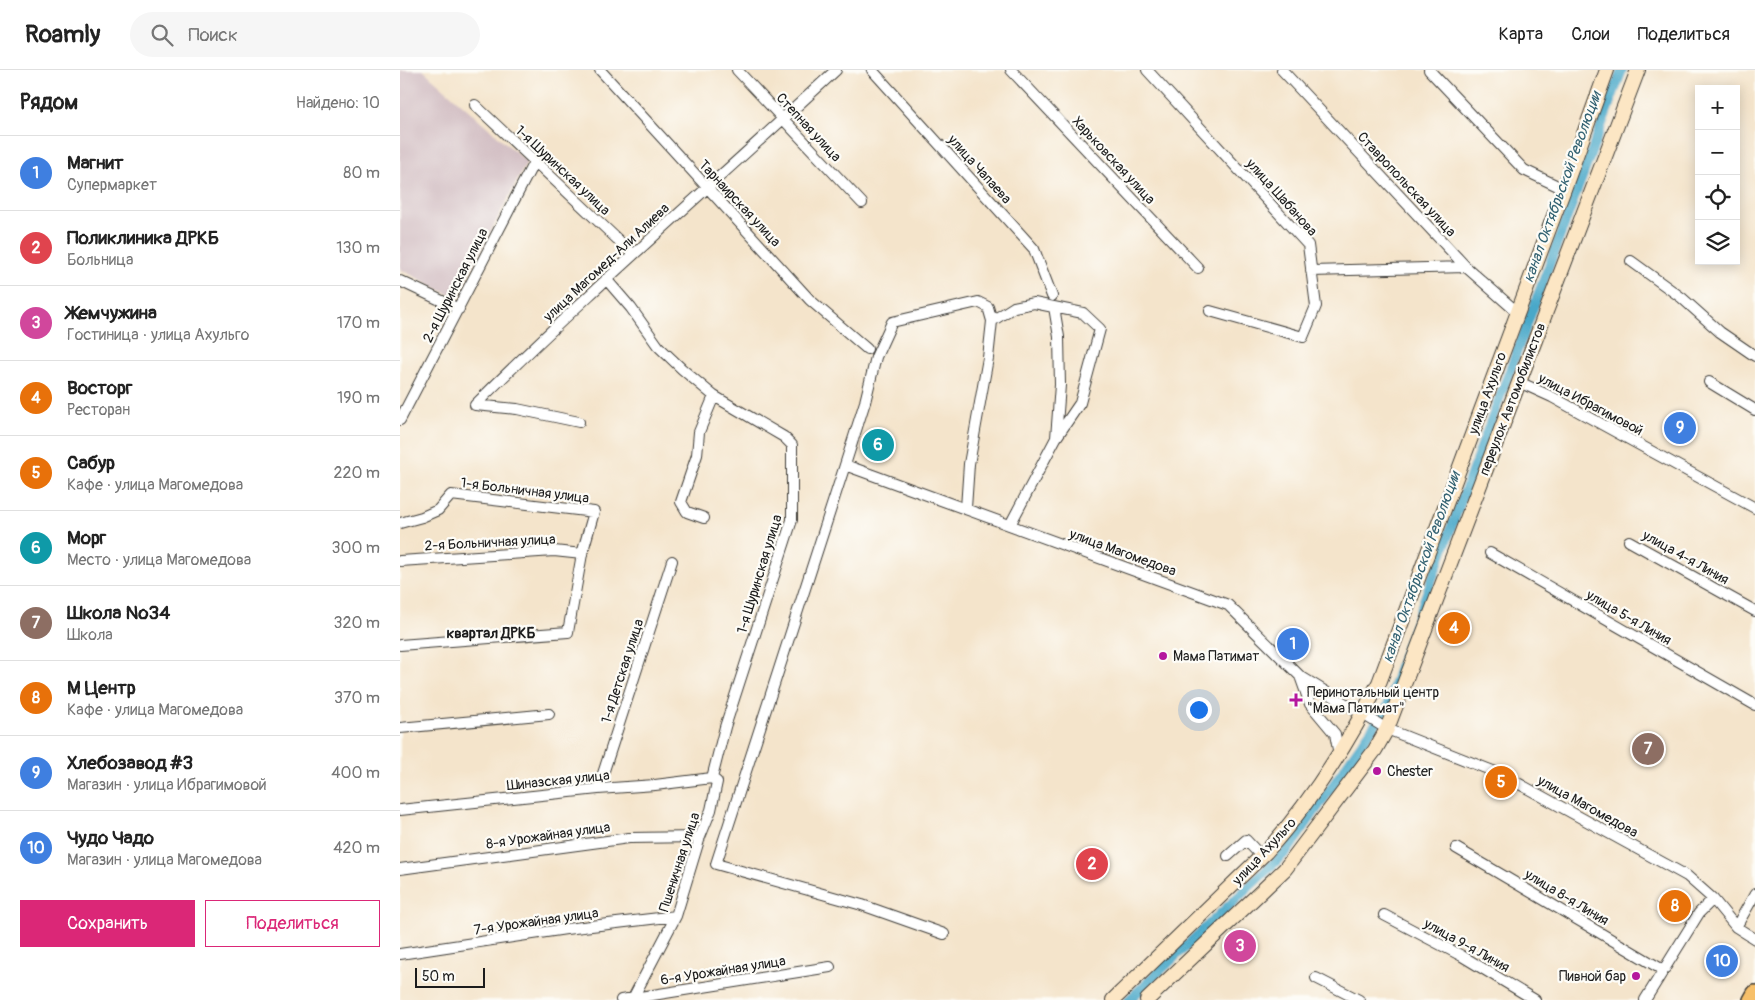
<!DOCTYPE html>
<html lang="ru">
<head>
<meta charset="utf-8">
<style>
  :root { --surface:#fff; --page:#f6f6f6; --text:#222; --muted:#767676; --line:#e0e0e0; --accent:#db2777 }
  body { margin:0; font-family:Pangolin,sans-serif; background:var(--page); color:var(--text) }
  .controls { position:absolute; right:15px; top:15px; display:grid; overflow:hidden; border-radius:0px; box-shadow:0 2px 12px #0003 }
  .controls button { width:45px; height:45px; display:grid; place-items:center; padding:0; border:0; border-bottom:1px solid var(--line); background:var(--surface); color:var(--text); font:25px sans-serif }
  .scale { position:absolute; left:15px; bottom:12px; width:70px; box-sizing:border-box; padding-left:5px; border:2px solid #1c1c1c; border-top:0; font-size:14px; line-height:18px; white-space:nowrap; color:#1c1c1c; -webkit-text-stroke:4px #fdfcf7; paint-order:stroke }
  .you { position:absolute; left:798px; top:639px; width:18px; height:18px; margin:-12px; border:4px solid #fff; border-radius:50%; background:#1a73e8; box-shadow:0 0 0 8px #1a73e833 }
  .badge { display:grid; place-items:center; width:32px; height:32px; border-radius:50%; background:var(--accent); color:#fff; font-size:16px; font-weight:700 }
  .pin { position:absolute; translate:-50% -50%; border:2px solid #fff; box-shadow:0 1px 5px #0006 }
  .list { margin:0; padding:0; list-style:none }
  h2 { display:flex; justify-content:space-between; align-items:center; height:65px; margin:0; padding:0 20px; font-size:21px }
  h2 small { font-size:16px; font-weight:400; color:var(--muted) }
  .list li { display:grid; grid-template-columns:32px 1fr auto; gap:15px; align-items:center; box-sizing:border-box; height:75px; padding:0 20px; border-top:1px solid var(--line) }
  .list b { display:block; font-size:19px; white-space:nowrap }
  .list p { margin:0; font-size:16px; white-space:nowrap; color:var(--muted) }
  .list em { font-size:16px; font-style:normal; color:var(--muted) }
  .actions { display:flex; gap:10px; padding:15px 20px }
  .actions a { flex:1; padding:11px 0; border:1px solid var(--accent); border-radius:0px; text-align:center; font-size:18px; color:var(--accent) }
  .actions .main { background:var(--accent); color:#fff }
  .icon { flex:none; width:28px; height:28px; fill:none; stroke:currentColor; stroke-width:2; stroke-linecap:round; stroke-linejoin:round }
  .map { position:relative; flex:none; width:1355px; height:930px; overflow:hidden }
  header { display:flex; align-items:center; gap:30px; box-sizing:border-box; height:70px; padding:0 25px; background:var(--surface); border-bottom:1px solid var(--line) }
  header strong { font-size:24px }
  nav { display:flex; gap:28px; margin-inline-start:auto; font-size:18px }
  .search { width:350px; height:45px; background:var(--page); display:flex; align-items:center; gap:12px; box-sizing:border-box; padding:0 18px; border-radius:28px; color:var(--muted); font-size:19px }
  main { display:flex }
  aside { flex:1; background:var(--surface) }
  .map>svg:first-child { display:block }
  .industrial { fill:#d2bec3 }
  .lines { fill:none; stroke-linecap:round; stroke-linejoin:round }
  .canal { stroke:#4aa8c9; stroke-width:10 }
  .street-casing { stroke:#3c3a36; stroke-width:12 }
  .secondary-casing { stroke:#3c3a36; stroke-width:16 }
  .primary-casing { stroke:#3c3a36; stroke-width:18 }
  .street { stroke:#fff; stroke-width:10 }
  .secondary { stroke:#fce6c4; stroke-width:14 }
  .primary { stroke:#f7c06b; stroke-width:15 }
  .poi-dot { fill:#b5179e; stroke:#fdfcf7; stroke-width:2 }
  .labels { text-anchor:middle; stroke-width:4.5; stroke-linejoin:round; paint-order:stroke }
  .street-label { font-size:14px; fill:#1c1c1c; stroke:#fdfcf7 }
  .poi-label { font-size:14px; fill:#1c1c1c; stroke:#fdfcf7; text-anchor:start }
  .water-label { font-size:15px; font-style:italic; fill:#336272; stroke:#fdfcf7 }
  .neighbourhood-label { font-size:15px; font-weight:bold; fill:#1c1c1c; stroke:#fdfcf7 }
</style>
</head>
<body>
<header>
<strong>Roamly</strong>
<div class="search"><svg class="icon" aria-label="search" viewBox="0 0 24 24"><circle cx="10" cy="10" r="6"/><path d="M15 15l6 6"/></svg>Поиск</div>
<nav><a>Карта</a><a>Слои</a><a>Поделиться</a></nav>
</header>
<main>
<aside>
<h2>Рядом<small>Найдено: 10</small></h2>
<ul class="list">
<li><span class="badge" style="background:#3f7fe0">1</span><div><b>Магнит</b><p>Супермаркет</p></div><em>80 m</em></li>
<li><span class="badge" style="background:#e0444e">2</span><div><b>Поликлиника ДРКБ</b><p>Больница</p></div><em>130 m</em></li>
<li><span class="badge" style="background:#d1479c">3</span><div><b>Жемчужина</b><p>Гостиница · улица Ахульго</p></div><em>170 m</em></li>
<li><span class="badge" style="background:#e8710a">4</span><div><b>Восторг</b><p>Ресторан</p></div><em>190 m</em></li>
<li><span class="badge" style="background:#e8710a">5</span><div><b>Сабур</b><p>Кафе · улица Магомедова</p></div><em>220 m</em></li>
<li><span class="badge" style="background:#0f9aa8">6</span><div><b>Морг</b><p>Место · улица Магомедова</p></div><em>300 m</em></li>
<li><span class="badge" style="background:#8d6e63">7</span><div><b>Школа №34</b><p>Школа</p></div><em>320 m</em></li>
<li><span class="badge" style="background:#e8710a">8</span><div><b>М Центр</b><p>Кафе · улица Магомедова</p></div><em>370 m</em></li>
<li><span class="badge" style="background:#3f7fe0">9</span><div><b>Хлебозавод #3</b><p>Магазин · улица Ибрагимовой</p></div><em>400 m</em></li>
<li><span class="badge" style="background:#3f7fe0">10</span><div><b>Чудо Чадо</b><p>Магазин · улица Магомедова</p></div><em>420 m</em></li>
</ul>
<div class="actions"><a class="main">Сохранить</a><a>Поделиться</a></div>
</aside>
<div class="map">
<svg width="1355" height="930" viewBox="0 0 1355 930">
  <rect width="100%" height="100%" fill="#fdfcf7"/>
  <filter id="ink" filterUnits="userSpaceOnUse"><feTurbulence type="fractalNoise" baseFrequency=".02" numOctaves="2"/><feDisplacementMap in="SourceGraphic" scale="10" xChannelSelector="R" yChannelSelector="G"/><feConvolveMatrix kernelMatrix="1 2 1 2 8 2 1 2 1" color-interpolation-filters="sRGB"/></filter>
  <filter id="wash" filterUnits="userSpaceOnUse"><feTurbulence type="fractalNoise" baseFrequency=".0096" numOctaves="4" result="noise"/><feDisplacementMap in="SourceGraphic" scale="20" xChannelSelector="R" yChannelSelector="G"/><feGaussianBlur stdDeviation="1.12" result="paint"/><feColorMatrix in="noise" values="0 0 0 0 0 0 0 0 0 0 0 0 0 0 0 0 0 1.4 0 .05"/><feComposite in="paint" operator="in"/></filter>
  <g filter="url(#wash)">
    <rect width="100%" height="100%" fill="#f4e4cb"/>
    <path class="industrial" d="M0 0H23L127 92 56 228 0 199Z"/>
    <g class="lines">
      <path class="canal" d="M729 930 888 780 988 636 1004 584 1222 0"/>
    </g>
  </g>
  <g filter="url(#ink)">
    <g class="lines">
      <g class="street-casing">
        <path id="street" d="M200 0 410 230 467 279
          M337 0 462 133
          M472 0 634 179 652 226
          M611 0 798 198
          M747 0 908 175 916 236 903 267 810 241
          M882 0 1066 197 1117 242
          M1029 0 1124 100 1164 119
          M75 35 233 184
          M1231 191 1282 228 1320 262 1355 286
          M911 201 1066 197
          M206 209 231 238 258 276 282 299 314 326 384 367 392 375V450L325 657 312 708
          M0 211 59 239
          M1119 312 1152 327 1355 438
          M1309 312 1355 340
          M0 350 134 92
          M179 352 117 339 75 335C191 219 316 112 436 0
          M445 395 828 535 900 606 987 659 1103 705 1287 806 1313 829 1336 857 1355 869
          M566 438 569 394 588 288 592 251
          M304 448 287 442 281 432 297 385 299 362 314 326
          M0 453 22 447 38 440 51 425 194 442 182 484 168 562 0 575
          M610 455 656 368 660 315 659 267 654 237
          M1229 471 1355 541
          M1090 483 1355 635
          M0 491 154 481 182 484
          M900 606 910 634 935 664 939 685
          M0 658 149 644
          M198 719 272 491
          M0 740 198 719 255 715 312 708 317 712 311 740 300 767 276 846 232 930
          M1056 778 1263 900
          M828 786 846 770 861 786
          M0 799 229 768 300 767
          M984 845 1062 886 1135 930
          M1336 857 1355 824
          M544 864 462 835 316 794 445 395 465 332 476 287 492 252 578 232 588 237 592 251 614 237 634 233 683 243 700 259 680 333 656 368
          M0 884 166 859 276 846
          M916 908 959 930
          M221 930 430 897
          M1245 930 1299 843 1313 829"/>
      </g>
      <g class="secondary-casing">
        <path id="secondary" d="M713 930 866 782C912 731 948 673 979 613L1164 119 1207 0
          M747 930 885 799 975 680 987 659 1238 0"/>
      </g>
      <g class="primary-casing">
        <path id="primary" d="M1351 930 1355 923"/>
      </g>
      <use href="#street" class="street"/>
      <use href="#secondary" class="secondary"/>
      <use href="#primary" class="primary"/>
    </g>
  </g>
  <g class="poi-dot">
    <circle cx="763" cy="586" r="5"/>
    <path d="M893.5 622.5h5v5h5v5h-5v5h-5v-5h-5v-5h5z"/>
    <circle cx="977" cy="701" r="5"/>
    <circle cx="1236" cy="906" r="5"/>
  </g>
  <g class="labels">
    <g class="street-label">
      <text transform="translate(409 57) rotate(47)" y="5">Степная улица</text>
      <text transform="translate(714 90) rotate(47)" y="5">Харьковская улица</text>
      <text transform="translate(580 99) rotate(48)" y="5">улица Чапаева</text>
      <text transform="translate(163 100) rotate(43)" y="5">1-я Шуринская улица</text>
      <text transform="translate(1007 114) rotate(47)" y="5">Ставропольская улица</text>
      <text transform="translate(882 127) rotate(48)" y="5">улица Шабанова</text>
      <text transform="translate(340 133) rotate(47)" y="5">Тарнаирская улица</text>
      <text transform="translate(206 192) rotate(-43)" y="5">улица Магомед-Али Алиева</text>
      <text transform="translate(55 215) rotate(-63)" y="5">2-я Шуринская улица</text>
      <text transform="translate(1087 323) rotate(-70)" y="5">улица Ахульго</text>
      <text transform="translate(1112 329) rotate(-69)" y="5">переулок Автомобилистов</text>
      <text transform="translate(1191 334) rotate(28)" y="5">улица Ибрагимовой</text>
      <text transform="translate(125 420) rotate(7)" y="5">1-я Больничная улица</text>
      <text transform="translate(90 472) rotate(-3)" y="5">2-я Больничная улица</text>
      <text transform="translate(723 482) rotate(20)" y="5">улица Магомедова</text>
      <text transform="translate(1286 487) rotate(29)" y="5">улица 4-я Линия</text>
      <text transform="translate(359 504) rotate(-73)" y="5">1-я Шуринская улица</text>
      <text transform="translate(1229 547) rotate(30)" y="5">улица 5-я Линия</text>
      <text transform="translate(222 601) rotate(-72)" y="5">1-я Детская улица</text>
      <text transform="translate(158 710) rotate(-6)" y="5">Шиназская улица</text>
      <text transform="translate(1188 736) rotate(29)" y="5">улица Магомедова</text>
      <text transform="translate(148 765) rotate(-8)" y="5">8-я Урожайная улица</text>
      <text transform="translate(864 781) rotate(-47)" y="5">улица Ахульго</text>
      <text transform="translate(279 792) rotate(-72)" y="5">Пшеничная улица</text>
      <text transform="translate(1167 827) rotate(31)" y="5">улица 8-я Линия</text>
      <text transform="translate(136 851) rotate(-8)" y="5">7-я Урожайная улица</text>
      <text transform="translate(1067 875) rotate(29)" y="5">улица 9-я Линия</text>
      <text transform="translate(323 900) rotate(-9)" y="5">6-я Урожайная улица</text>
    </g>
    <g class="poi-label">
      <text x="773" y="591">Мама Патимат</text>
      <text x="907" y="627">Перинотальный центр<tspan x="907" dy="16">"Мама Патимат"</tspan></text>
      <text x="987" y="706">Chester</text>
      <text x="1226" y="911" text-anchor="end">Пивной бар</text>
    </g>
    <g class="water-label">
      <text transform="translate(1162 117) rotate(-70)" y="5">канал Октябрьской Революции</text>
      <text transform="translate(1021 497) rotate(-70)" y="5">канал Октябрьской Революции</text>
    </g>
    <g class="neighbourhood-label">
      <text x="91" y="568">квартал ДРКБ</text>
    </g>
  </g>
</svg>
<div class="controls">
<button>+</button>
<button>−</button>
<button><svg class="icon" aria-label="locate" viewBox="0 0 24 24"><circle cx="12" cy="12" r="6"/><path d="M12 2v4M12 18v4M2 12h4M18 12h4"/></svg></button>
<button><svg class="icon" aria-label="layers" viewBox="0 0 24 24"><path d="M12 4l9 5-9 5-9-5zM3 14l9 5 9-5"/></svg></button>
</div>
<div class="scale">50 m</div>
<div class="you"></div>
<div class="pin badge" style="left:893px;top:574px;background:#3f7fe0">1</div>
<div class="pin badge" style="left:692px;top:794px;background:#e0444e">2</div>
<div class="pin badge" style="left:840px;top:876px;background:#d1479c">3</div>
<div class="pin badge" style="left:1054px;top:558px;background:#e8710a">4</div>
<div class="pin badge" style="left:1101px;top:712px;background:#e8710a">5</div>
<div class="pin badge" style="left:478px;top:375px;background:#0f9aa8">6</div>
<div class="pin badge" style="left:1248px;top:679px;background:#8d6e63">7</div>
<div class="pin badge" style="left:1275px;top:836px;background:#e8710a">8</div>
<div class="pin badge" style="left:1280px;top:358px;background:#3f7fe0">9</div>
<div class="pin badge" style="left:1322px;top:891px;background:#3f7fe0">10</div>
</div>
</main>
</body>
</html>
